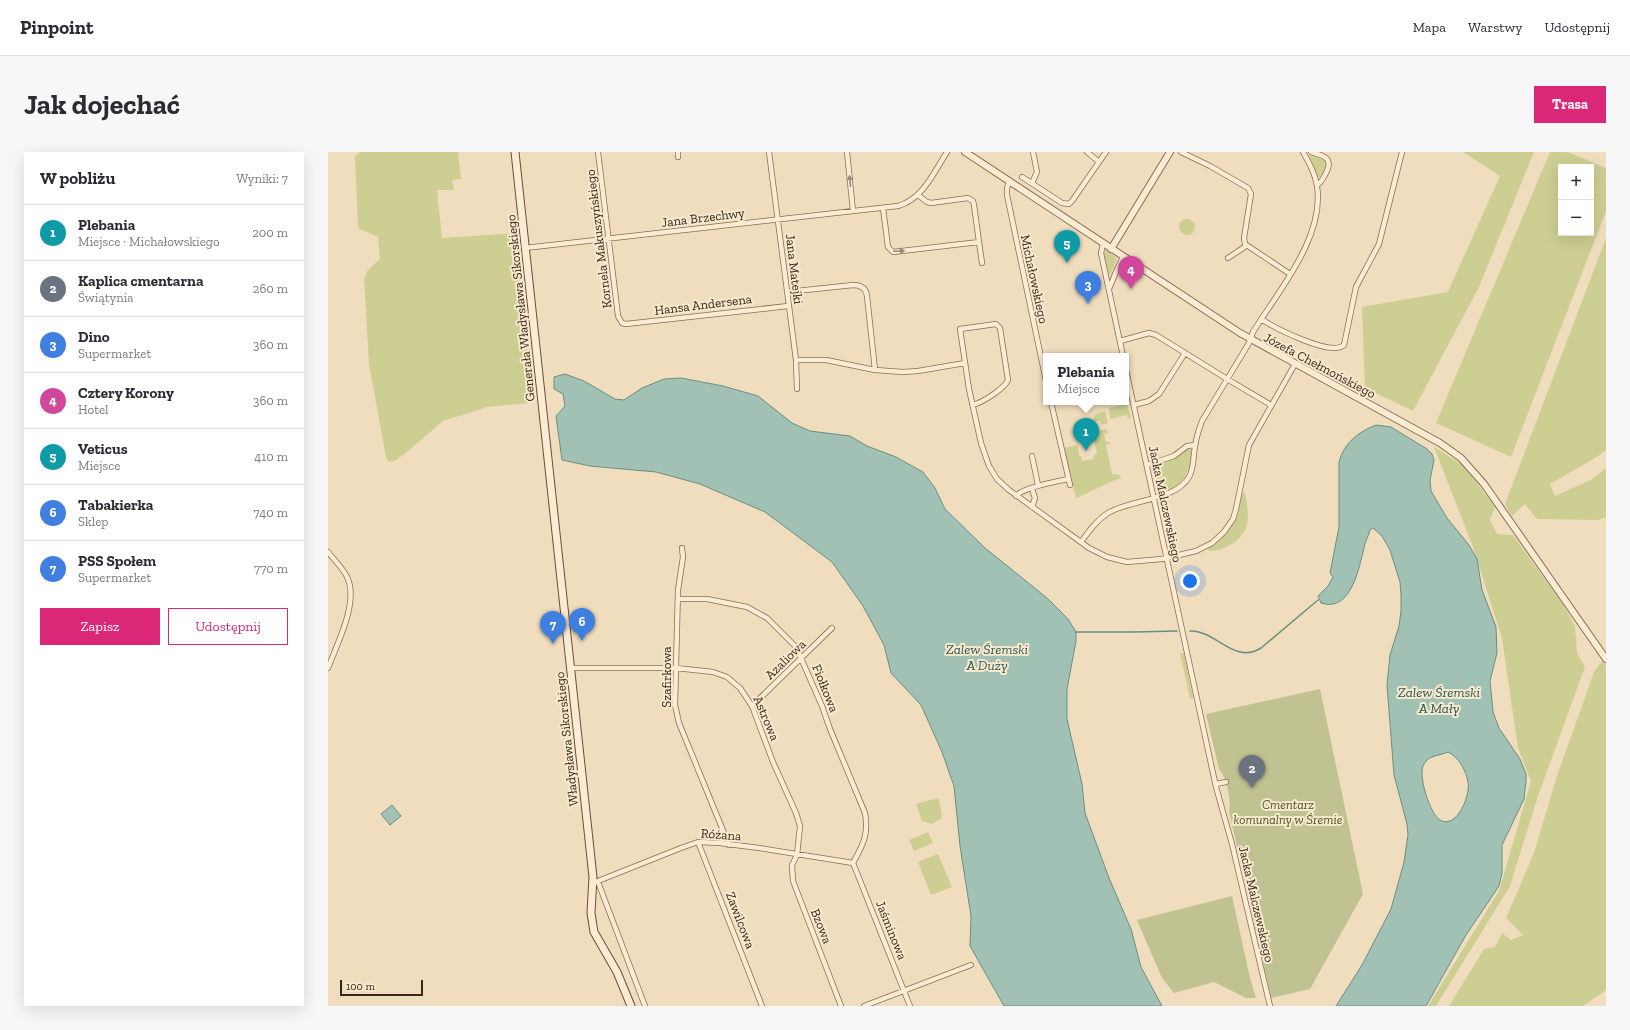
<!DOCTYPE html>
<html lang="pl">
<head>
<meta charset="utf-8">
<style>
  :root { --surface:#fff; --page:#f7f7f7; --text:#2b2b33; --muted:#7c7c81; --line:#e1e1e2; --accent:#db2777 }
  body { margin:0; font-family:"Zilla Slab",serif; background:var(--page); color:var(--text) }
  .controls { position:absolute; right:12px; top:12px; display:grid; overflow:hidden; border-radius:0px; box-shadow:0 4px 16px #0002 }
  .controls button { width:36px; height:36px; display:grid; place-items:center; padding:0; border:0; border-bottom:1px solid var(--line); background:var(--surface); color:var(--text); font:20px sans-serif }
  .scale { position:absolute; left:12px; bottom:10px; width:83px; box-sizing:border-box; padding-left:4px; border:2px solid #37271b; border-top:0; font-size:11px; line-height:14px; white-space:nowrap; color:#37271b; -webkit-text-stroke:3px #f7e8ce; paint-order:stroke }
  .you { position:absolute; left:862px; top:429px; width:14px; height:14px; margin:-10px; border:3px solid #fff; border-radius:50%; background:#1a73e8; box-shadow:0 0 0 6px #1a73e833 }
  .badge { display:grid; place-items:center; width:26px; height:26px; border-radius:50%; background:var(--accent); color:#fff; font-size:13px; font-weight:700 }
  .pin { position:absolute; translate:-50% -33px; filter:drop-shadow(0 1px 2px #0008) }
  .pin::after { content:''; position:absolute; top:21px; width:14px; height:12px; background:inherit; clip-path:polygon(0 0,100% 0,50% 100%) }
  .popup { position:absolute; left:715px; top:201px; width:86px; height:52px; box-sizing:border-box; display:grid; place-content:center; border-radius:0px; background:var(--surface); filter:drop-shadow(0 1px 3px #0005); font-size:13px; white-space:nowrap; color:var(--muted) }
  .popup b { font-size:15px; color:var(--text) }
  .popup::after { content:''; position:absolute; left:50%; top:100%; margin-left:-8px; border:8px solid transparent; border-top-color:var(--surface) }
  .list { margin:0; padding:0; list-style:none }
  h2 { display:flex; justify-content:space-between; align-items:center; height:52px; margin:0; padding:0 16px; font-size:17px }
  h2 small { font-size:13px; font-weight:400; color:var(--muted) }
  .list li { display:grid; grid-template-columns:26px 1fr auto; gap:12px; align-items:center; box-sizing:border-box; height:56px; padding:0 16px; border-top:1px solid var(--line) }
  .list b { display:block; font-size:15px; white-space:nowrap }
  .list p { margin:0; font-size:13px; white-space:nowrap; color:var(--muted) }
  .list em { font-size:13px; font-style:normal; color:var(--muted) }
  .actions { display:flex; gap:8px; padding:12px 16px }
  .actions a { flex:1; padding:9px 0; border:1px solid var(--accent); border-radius:0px; text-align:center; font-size:14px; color:var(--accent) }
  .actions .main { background:var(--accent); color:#fff }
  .map { position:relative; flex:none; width:1278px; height:854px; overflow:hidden; border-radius:0px }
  header { display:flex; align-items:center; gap:24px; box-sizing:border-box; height:56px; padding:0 20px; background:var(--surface); border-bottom:1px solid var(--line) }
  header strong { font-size:19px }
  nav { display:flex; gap:22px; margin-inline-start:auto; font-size:14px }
  .intro { display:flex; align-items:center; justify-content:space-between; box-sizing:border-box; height:96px; padding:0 24px }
  h1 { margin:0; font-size:28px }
  .button { padding:10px 18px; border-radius:0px; background:var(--accent); color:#fff; font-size:14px; font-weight:700 }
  main { display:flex; gap:24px; padding:0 24px }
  aside { flex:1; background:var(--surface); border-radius:0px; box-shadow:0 4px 16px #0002 }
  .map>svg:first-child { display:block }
  .green { fill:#ccce92; fill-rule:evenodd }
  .cemetery { fill:#c0c292 }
  .water { fill:#a2c1b5; stroke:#698f82; fill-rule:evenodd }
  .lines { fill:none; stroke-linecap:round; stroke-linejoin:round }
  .stream { stroke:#698f82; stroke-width:1.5 }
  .minor-casing { stroke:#896d56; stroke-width:6 }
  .tertiary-casing { stroke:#896d56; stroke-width:8 }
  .secondary-casing { stroke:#6a4e3a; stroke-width:9 }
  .minor { stroke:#faebd2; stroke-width:4.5 }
  .tertiary { stroke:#faebd2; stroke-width:6 }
  .secondary { stroke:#faebd2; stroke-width:7 }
  .oneway { fill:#988976 }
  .labels { text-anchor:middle; stroke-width:4; stroke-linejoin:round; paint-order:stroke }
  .street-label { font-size:13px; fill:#37271b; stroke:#f7e8ce }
  .park-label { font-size:13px; font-style:italic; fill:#4c5521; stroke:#f7e8ce }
  .water-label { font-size:14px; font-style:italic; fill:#2a5851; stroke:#f7e8ce }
</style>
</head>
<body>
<header>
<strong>Pinpoint</strong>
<nav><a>Mapa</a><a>Warstwy</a><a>Udostępnij</a></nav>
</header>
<div class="intro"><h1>Jak dojechać</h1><a class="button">Trasa</a></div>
<main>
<aside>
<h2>W pobliżu<small>Wyniki: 7</small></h2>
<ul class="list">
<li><span class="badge" style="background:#0f9aa8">1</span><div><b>Plebania</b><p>Miejsce · Michałowskiego</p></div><em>200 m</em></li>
<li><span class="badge" style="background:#6b7280">2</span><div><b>Kaplica cmentarna</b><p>Świątynia</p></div><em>260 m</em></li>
<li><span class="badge" style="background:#3f7fe0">3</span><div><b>Dino</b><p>Supermarket</p></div><em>360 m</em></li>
<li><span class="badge" style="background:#d1479c">4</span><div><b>Cztery Korony</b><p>Hotel</p></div><em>360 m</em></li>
<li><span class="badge" style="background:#0f9aa8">5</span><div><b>Veticus</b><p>Miejsce</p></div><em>410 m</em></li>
<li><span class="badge" style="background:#3f7fe0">6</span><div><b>Tabakierka</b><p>Sklep</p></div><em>740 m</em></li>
<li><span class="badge" style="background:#3f7fe0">7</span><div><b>PSS Społem</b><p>Supermarket</p></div><em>770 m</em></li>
</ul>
<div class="actions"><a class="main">Zapisz</a><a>Udostępnij</a></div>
</aside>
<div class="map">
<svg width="1278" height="854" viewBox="0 0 1278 854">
  <rect width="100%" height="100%" fill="#f0ddbe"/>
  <path class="green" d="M32 0H130L133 27 124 28 126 38H109L114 86 188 81 198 159 201 251 159 255 115 269 80 299 68 308 61 310 58 305 41 212 36 126 40 118 52 107 50 85 30 76 27 4Z
    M1135 0H1206L1151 135 1085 259 1037 236 1034 155 1120 140 1172 24Z
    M1222 0H1240L1278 16V59L1183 305 1108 271ZM1233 15H1263V81H1233Z
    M983 3 993 6 998 10 997 17 992 26 990 25 981 6Z
    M851 75a8 8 0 1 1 16 0a8 8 0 1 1-16 0Z
    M1278 86V298L1272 303 1222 332 1227 344 1263 328 1278 316V365L1269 368 1209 367 1197 352 1184 364 1177 352Z
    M778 98 789 106 782 123 780 121 776 101Z
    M799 252 803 266 800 267 799 263 782 267 781 256Z
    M777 259 780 271 773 273 772 269 766 270 765 266 768 262Z
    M778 277 780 281 776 282 778 290H782V292L778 293 784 322 792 323 793 326C777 331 764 340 748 346L736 296 750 293 751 304H753L754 309 766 307 765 303 769 302 765 281 767 279Z
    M1106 295 1135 313 1167 355 1162 368 1169 382 1185 383 1236 454 1247 474 1249 501 1257 515 1209 647 1182 734 1108 854H1100L1171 739 1203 629 1190 596 1174 486 1145 395Z
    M860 296 863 297C869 323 832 361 826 324 825 319 827 317 831 314V313L849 305Z
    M915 340 917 341C918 348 920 356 920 364 920 385 901 398 881 399L880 397C892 387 905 377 910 361 912 354 912 346 915 340Z
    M852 501H856L865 545 864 547 862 546Z
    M1274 509 1278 514V838L1255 854H1121L1156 797 1167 795 1174 781 1183 788 1195 783 1178 766 1206 701 1229 624 1266 520Z
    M611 646 614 666 604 672 594 669 588 652Z
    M600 680 605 691 586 699 581 688Z
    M610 702 624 735 603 743 590 710Z"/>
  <path class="cemetery" d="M992 537 1035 742 982 837 943 846 901 659C904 649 898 624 891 617L878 562Z
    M904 744 922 826 928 846H918L886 830 846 841 834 826 809 768Z"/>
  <path class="water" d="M237 222 256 229 287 247 296 248 314 236 336 227 353 226 395 234 430 244 464 271 482 279 522 284 539 294 568 305 595 320 607 336 617 357 657 396 719 446 740 467 748 480V489L739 537V567L754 632 757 661 781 726 803 777 813 815 834 854H676L642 794 643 764 632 694 626 634 614 600 593 553 563 521 556 493 535 454 504 410 437 360 372 332 328 320 262 314 234 308 228 264 237 254 235 242 226 237V225Z
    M1048 273 1063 275 1099 297 1104 302 1106 308 1102 328 1103 339 1119 366 1141 393 1149 407 1154 438 1168 475 1169 501 1162 529 1165 560 1171 576 1192 607 1198 622V629L1196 647 1174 693V721L1171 734 1138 783 1098 854H1008L1034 813 1063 757 1076 710 1080 683 1079 672 1066 623 1059 533 1062 503 1071 474 1073 459V442L1072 430 1062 398 1054 384 1045 376 1042 378C1040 385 1037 390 1036 396 1031 416 1023 461 993 451L990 444 1000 434 1005 425 1002 421 1011 375V310C1016 291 1030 280 1048 273ZM1120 600C1131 605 1138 619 1140 630 1143 642 1129 678 1112 668 1102 662 1089 622 1096 612 1101 603 1111 604 1120 600Z
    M64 653 73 664 62 673 53 662Z"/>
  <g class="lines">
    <path class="stream" d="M862 479C888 478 906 513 933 496L990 448
      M748 480H806L849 479"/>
    <g class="minor-casing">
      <path id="minor" d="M270 0 290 164 294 171 298 172 460 154
        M350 0V5
        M441 0 468 208 469 237
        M519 0 525 59
        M759 0 771 10
        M853 0 882 14 920 36 923 42 916 86 917 92 962 122
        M983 0C998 4 1006 7 997 23 995 27 993 31 989 33
        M694 25 734 51 741 52 744 49 778 0
        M681 30 679 36V43L718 229
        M704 31 709 20 705 0
        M555 56 560 95 565 100 651 90 646 53 645 49 640 46 603 51 599 50 590 43
        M651 90 654 111
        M775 92 773 101 795 204
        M197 96 570 54C595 47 606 20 619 0
        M900 106 918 94
        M781 137 790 115 795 105
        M459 140 525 133C533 133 538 136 539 144L547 218
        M933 167C947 176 1003 205 1016 193L1028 135 1051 92 1074 0
        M792 189 821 181 828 183 899 227 943 253
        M468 208H498L547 218 575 220 590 219 637 211
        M798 218 888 635 904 692 942 854
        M723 250 742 333
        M645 253C655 250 676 237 680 228L672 176 668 172 632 177 641 237 653 291 661 314 669 327 681 338 761 396 779 405 799 410 834 407 868 399 884 391 896 380 905 367 908 357 921 293 967 212
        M806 253 821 249 831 242 857 201
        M704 304 710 333
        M819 313 846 304 859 294 867 293
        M688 344C696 335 727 330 740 327
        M704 355 707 346 704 337
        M753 390C761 379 769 368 780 361 803 347 847 349 861 325 866 317 865 305 867 295 868 286 871 277 874 269L921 191 925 180C951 138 997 85 989 34 987 21 981 11 975 0
        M354 396 355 405 350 438 347 553 351 571 401 693
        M0 400C7 409 16 417 20 427 30 452 9 492 0 516
        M350 447H379L419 455 439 466 468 495 494 554 502 577 537 661C541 682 535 693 525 711
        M242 516H348L385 520 399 525 412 536 424 554 445 610 468 661 472 674 469 703 464 713 465 729 513 854
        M424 554 504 476
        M888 632 898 630
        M370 690 434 854
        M525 711 582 854
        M270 730 317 854
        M265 731 353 696 370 690 392 691 431 696 525 711
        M536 854 643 813"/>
    </g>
    <g class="tertiary-casing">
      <path id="tertiary" d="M637 0 912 181 1112 291 1133 306 1156 332 1278 507
        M783 97 842 0"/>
    </g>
    <g class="secondary-casing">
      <path id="secondary" d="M187 0 265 725 263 761 266 780 289 820 303 854"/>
    </g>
    <use href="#minor" class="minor"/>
    <use href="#tertiary" class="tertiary"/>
    <use href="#secondary" class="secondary"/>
  </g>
  <defs><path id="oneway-solid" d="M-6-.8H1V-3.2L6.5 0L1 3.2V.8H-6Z"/></defs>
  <g class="oneway">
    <use href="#oneway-solid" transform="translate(522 29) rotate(-96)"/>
    <use href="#oneway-solid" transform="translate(571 99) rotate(-3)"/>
  </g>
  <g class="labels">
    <g class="street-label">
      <text transform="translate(375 65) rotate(-7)" y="5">Jana Brzechwy</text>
      <text transform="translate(270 87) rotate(-97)" y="5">Kornela Makuszyńskiego</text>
      <text transform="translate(467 117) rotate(83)" y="5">Jana Matejki</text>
      <text transform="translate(707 127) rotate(78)" y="5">Michałowskiego</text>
      <text transform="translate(375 152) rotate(-7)" y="5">Hansa Andersena</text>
      <text transform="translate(192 156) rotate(-96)" y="5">Generała Władysława Sikorskiego</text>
      <text transform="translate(992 213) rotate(28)" y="5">Józefa Chełmońskiego</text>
      <text transform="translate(838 352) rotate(78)" y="5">Jacka Malczewskiego</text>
      <text transform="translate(457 507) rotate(-44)" y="5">Azaliowa</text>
      <text transform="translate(338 525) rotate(-90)" y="5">Szafirkowa</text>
      <text transform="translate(498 536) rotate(68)" y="5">Fiołkowa</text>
      <text transform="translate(439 566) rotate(67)" y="5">Astrowa</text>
      <text transform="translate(238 587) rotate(-96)" y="5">Władysława Sikorskiego</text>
      <text transform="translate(393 682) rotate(4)" y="5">Różana</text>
      <text transform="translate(929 752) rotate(77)" y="5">Jacka Malczewskiego</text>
      <text transform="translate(413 768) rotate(69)" y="5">Zawilcowa</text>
      <text transform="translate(494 774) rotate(68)" y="5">Bzowa</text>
      <text transform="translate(564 778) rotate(68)" y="5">Jaśminowa</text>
    </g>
    <g class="park-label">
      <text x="960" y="657">Cmentarz<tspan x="960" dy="15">komunalny w Śremie</tspan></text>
    </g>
    <g class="water-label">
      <text x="659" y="502">Zalew Śremski<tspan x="659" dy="16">A Duży</tspan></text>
      <text x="1111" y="545">Zalew Śremski<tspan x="1111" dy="16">A Mały</tspan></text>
    </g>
  </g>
</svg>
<div class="controls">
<button>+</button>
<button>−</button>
</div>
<div class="scale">100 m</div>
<div class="you"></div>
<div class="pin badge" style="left:758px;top:299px;background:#0f9aa8">1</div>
<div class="popup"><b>Plebania</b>Miejsce</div>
<div class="pin badge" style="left:924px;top:636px;background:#6b7280">2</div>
<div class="pin badge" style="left:760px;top:152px;background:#3f7fe0">3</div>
<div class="pin badge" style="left:803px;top:137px;background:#d1479c">4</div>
<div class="pin badge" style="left:739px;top:111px;background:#0f9aa8">5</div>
<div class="pin badge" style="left:254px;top:489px;background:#3f7fe0">6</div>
<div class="pin badge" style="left:225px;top:492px;background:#3f7fe0">7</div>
</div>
</main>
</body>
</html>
